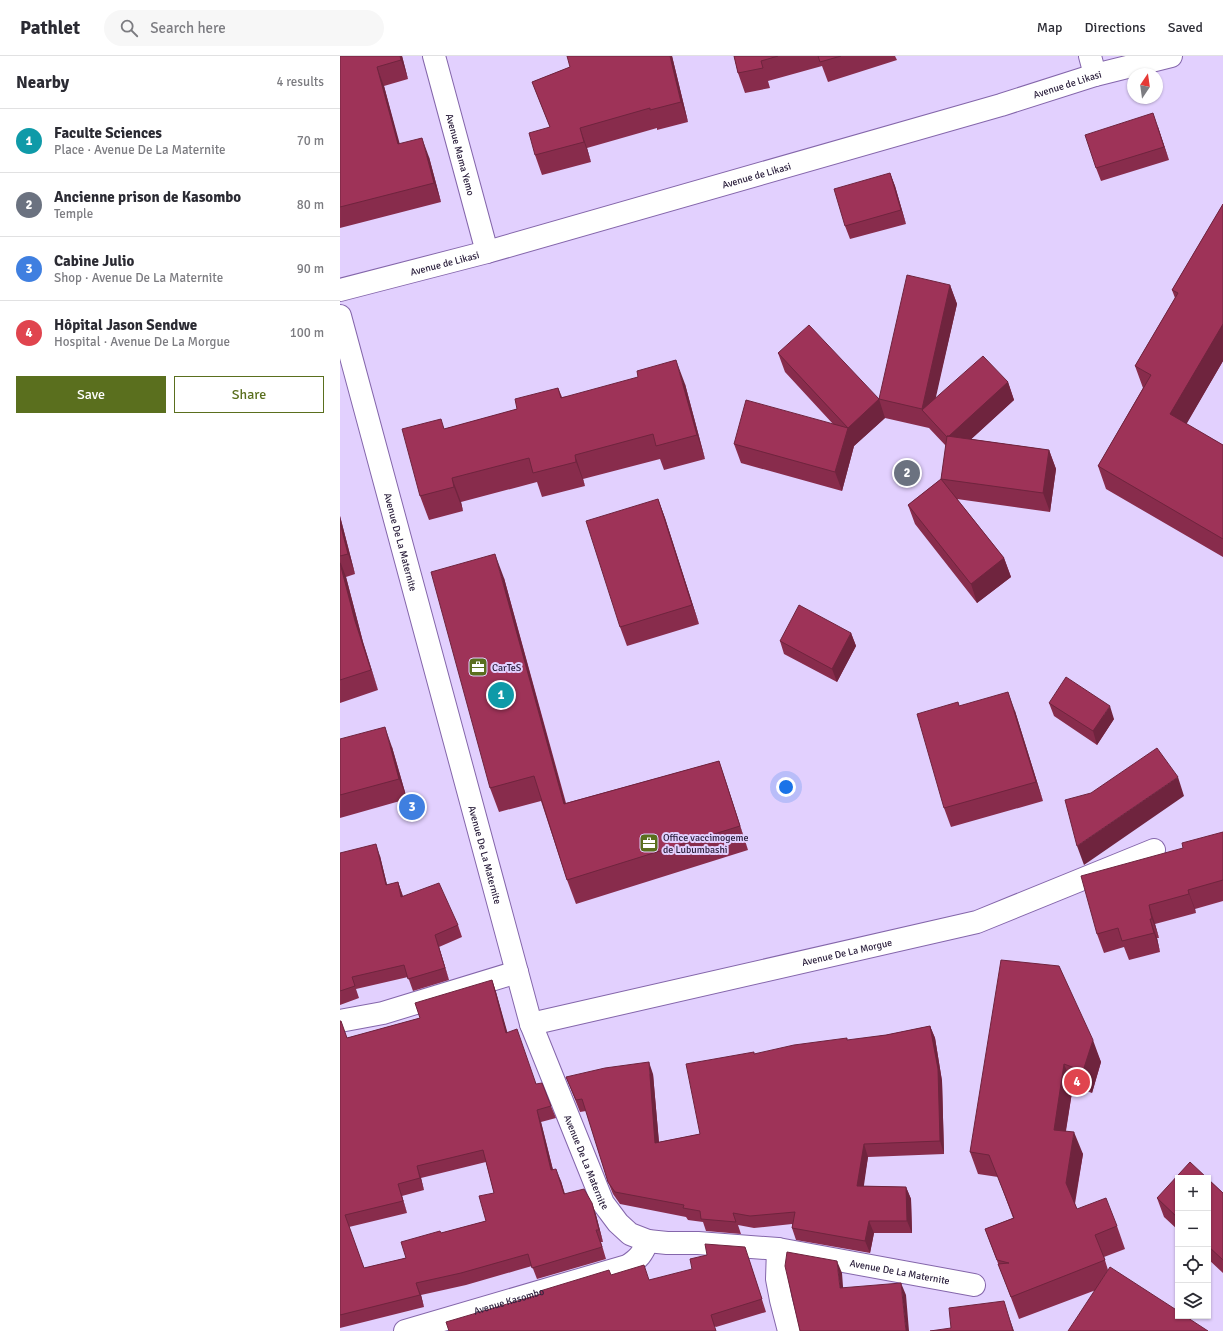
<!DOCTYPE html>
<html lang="en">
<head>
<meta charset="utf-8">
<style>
  :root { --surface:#fff; --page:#f7f7f7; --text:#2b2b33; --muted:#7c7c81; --line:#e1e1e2; --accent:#5a6f1e }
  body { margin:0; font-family:Signika,sans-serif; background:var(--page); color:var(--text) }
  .controls { position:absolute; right:12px; bottom:12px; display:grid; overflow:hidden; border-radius:0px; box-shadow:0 1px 3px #0004 }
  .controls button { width:36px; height:36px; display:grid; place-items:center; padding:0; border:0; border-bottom:1px solid var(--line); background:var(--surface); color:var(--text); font:20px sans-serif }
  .compass { position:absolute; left:787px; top:12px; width:36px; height:36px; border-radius:50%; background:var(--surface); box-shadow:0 1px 3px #0004; rotate:13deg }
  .you { position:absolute; left:446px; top:731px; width:14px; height:14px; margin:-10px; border:3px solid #fff; border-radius:50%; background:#1a73e8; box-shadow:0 0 0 6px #1a73e833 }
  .badge { display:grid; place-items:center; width:26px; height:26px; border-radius:50%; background:var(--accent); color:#fff; font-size:13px; font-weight:700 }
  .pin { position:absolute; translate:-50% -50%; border:2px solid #fff; box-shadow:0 1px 4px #0006 }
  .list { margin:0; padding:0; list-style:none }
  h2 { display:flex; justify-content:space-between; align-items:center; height:52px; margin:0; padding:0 16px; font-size:17px }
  h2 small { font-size:13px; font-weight:400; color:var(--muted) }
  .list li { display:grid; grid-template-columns:26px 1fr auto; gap:12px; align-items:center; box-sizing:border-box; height:64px; padding:0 16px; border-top:1px solid var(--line) }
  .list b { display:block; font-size:15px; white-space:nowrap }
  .list p { margin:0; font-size:13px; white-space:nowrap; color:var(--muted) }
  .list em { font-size:13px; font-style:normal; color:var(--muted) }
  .actions { display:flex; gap:8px; padding:12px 16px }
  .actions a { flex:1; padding:9px 0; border:1px solid var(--accent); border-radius:0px; text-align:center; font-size:14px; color:var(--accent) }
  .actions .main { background:var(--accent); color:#fff }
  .icon { flex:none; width:22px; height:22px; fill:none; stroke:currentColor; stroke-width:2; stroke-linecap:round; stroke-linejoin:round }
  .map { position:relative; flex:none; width:883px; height:1275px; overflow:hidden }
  header { display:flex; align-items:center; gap:24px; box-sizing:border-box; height:56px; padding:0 20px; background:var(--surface); border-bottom:1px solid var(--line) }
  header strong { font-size:19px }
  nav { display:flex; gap:22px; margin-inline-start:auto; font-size:14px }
  .search { width:280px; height:36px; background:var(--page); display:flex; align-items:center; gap:10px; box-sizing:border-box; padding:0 14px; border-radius:22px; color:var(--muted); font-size:15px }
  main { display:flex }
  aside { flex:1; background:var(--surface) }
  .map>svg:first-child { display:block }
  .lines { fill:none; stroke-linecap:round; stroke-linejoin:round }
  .street-casing { stroke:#8466ab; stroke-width:24 }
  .secondary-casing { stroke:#8466ab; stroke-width:24 }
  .street { stroke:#fff; stroke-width:22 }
  .secondary { stroke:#fff; stroke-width:22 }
  .wall { fill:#882c4c; fill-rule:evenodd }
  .shaded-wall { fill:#6f243e }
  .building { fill:#9e3358; stroke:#6f243e; fill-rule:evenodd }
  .labels { text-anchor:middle; stroke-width:4; stroke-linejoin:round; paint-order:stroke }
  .street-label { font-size:10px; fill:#2c203d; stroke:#e2d0fe }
  .poi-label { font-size:10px; fill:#2c203d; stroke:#e2d0fe; text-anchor:start }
</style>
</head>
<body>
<header>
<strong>Pathlet</strong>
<div class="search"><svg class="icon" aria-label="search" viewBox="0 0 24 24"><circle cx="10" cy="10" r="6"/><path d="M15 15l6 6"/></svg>Search here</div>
<nav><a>Map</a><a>Directions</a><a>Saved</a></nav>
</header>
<main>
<aside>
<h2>Nearby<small>4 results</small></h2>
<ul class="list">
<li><span class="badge" style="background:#0f9aa8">1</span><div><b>Faculte Sciences</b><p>Place · Avenue De La Maternite</p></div><em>70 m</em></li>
<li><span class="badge" style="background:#6b7280">2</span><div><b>Ancienne prison de Kasombo</b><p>Temple</p></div><em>80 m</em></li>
<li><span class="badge" style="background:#3f7fe0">3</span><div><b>Cabine Julio</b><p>Shop · Avenue De La Maternite</p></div><em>90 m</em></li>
<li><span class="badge" style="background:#e0444e">4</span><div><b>Hôpital Jason Sendwe</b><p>Hospital · Avenue De La Morgue</p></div><em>100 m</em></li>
</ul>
<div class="actions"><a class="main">Save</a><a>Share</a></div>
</aside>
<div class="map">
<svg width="883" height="1275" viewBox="0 0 883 1275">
  <rect width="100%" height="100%" fill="#e2d0fe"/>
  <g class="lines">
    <g class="street-casing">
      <g id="street">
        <path id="s1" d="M0 260 191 968 263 1147 278 1167 290 1178 308 1185 327 1187H358L438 1193 634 1229"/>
        <path d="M0 965 43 957 177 916"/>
        <path id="s2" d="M191 968 637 866 814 794"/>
        <path d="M438 1193 437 1223 441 1244 449 1275"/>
        <path id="s3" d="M65 1275 287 1210C299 1203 302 1198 308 1185"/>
      </g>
    </g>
    <g class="secondary-casing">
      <g id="secondary">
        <path id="s4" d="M94 0 147 196"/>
        <path d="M750 0 755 19"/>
        <path id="s5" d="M0 234 147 196 661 49 755 19 831 0"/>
      </g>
    </g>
    <use href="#street" class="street"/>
    <use href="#secondary" class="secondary"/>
  </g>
  <path class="wall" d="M0 0H62L68 23 44 30 59 88 89 101 101 146 0 172Z
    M332 0 348 66 317 74V72L247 92 251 106 202 119 195 99 210 71 192 26 230 11Z
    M394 0H555L557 4 488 26 482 10 428 25 430 32 405 37 398 17Z
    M818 71 829 104 761 125 756 112Z
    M550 117 555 130 566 168 510 183 505 170Z
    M883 148V305L846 368 883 389V501L766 433 758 410 803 332 795 310 835 242 832 234Z
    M610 229 617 248 595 342 668 326 674 344 631 383 709 394 716 413 710 456 617 443 664 502 671 521 637 547 575 468 568 449 601 423 606 390 589 372 545 362 514 390 502 435 401 407 394 388 493 368 445 316 438 297 539 343Z
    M345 328 365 403 324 414 320 403 243 423 245 430 202 441 197 426 121 446 123 455 89 464 80 440 104 373 177 353 218 332 222 341Z
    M318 443 325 462 359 568 287 590 280 571Z
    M0 460 15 518 6 521 23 586 38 634 0 647Z
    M164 522 226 747 379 705 387 729 408 794 236 848 227 824 201 745 159 756 150 732Z
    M511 577 516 590 497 626 444 598 440 585Z
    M709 647 774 663 757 689 714 660Z
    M619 650 675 655 703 745 611 771 604 752Z
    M0 683 52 691 67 743 0 762Z
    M883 776V845L855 853 856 857 815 868 819 882H817L820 896 789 904 784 891 764 897 757 878 843 792Z
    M0 797 40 800 47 829 58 826 63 840 118 869 122 881 99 891 109 924 73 935 68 921 16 933 19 942 0 949Z
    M719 910 761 1006 752 1037 733 1030 726 1075 743 1098 735 1148 737 1153 777 1170 785 1193 764 1201 768 1214 756 1234 679 1263 645 1173 673 1162 658 1121 638 1118 630 1096Z
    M152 924 156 936 167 977 196 1028 211 1050 216 1062 201 1066 213 1114 221 1125 225 1138 252 1147 256 1159 263 1186H261L266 1203 197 1223 192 1210 126 1229 81 1239 84 1251 0 1272V965L7 982 80 962ZM146 1106 154 1137 146 1165 101 1177 66 1202 24 1212 9 1171 67 1157 62 1140 84 1134 81 1122Z
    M590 970 595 982 602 1025 604 1098 528 1101 523 1130 566 1131 571 1143 572 1177H534L530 1197 456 1184 452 1172V1168L414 1172 398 1169 401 1178 366 1175 363 1166 348 1164 346 1161 280 1148 273 1138 268 1126 246 1055 240 1056 226 1021 313 1018 319 1086 360 1078 414 998 546 979Z
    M838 1122V1174L824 1161 817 1142Z
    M868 1123 883 1137V1217L868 1203Z
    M409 1203 426 1256 376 1271 271 1219 309 1224Z"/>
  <path class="shaded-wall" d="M60 0H62L68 23 61 4Z
    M330 0H332L348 66 341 46Z
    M37 11 44 30 65 107 58 88Z
    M813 57 818 71 829 104 824 91Z
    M240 72 247 92 251 106 244 86Z
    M82 82 89 101 101 146 94 127Z
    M550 117 555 130 566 168 561 154Z
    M610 229 617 248 591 363 582 354V353Z
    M883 268V305L839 381 830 358Z
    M336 304 345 328 365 403 357 379Z
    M668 326 674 344 614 399 607 381Z
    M539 343 545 362 514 390 502 435 495 416 508 372Z
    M709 394 716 413 710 456 703 437Z
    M235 399 243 423 245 430 236 406Z
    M112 422 121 446 123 455 114 431Z
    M318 443 325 462 359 568 352 549Z
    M0 460 15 518 8 498 0 467Z
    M155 498 164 522 232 772 224 748Z
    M664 502 671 521 637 547 631 528Z
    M0 505 6 521 23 586 38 634 15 565Z
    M511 577 516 590 497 626 492 613Z
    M668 636 675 655 703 745 696 726Z
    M770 650 774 663 757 689 753 675Z
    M45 671 52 691 67 743 59 723Z
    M379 705 387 729 408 794 400 770Z
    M838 721 844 740 744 809 737 790Z
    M36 788 40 800 50 841 46 829Z
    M58 826 62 838 66 853 61 841Z
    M848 834 855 853 856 857 849 838Z
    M809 849 815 868 819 882 812 863Z
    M810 863 817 882 820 896 814 877Z
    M95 879 99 891 109 924 105 912Z
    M152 924 156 936 171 989 166 977Z
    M590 970 595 982 602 1025 604 1098 600 1085Z
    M753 984 761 1006 752 1037 743 1015Z
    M309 1006 313 1018 320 1099 315 1087Z
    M724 1008 733 1030 722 1097 714 1074Z
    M197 1054 201 1066 216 1126 211 1114Z
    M734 1076 743 1098 734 1149 726 1127Z
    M524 1088 528 1101 522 1143 517 1130Z
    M77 1110 81 1122 84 1134 80 1122Z
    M216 1113 221 1125 228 1150 224 1138Z
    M58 1128 62 1140 67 1157 63 1145Z
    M566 1131 571 1143 572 1177 567 1165Z
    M252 1147 256 1159 263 1186 259 1174Z
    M529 1165 534 1177 530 1197 525 1185Z
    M497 1205 502 1217 504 1244 500 1232Z
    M76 1227 81 1239 84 1251Z
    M561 1227 566 1239 569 1275H566Z
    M664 1245 668 1258 674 1275H673Z"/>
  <path class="building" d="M0 0H60L61 4 37 11 58 88 82 82 94 127 0 151Z
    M227 0H330L341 46 310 54V52L240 72 244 86 195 99 189 77 210 71 192 26 230 11Z
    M394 0H438L421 5 423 12 398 17Z
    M478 0H501L480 6Z
    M813 57 824 91 756 112 745 79Z
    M550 117 561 154 505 170 494 133Z
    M883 148V268L830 358 883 389V483L758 410 811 319 795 310 838 237 832 234Z
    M567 219 610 229 582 353 539 343Z
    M469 269 539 343 508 372 438 297Z
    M643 300 668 326 609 380H607V381L582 354Z
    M336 304 357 379 316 390 313 378 235 399 236 406 193 417 189 402 112 422 114 431 80 440 62 373 101 363 104 373 177 353 175 343 218 332 221 342 298 321 297 315Z
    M406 344 508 372 495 416 394 388Z
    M607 380 709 394 703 437 601 423Z
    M601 423 664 502 631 528 568 449Z
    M318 443 352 549 280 571 246 465Z
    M0 467 8 498 0 500Z
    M155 498 224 748 379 705 400 770 227 824 194 720 150 732 91 516Z
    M0 507 15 565 31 614 0 624Z
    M459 549 511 577 492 613 440 585Z
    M726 621 770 650 753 675 709 647Z
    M668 636 696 726 604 752 577 658 618 646 619 650Z
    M45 671 59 723 0 739V683Z
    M817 692 838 721 737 790 725 744 751 737Z
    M883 776V824L848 834 849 838 809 849 812 863H810L814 877 782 885 778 872 757 878 741 820 843 792 842 787Z
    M36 788 46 829 58 826 61 841 99 827 118 869 95 879 105 912 68 923 64 909 12 921 15 930 0 935V797Z
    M661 904 719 910 753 984 743 1015 724 1008 714 1074 734 1076 726 1127 737 1153 766 1142 777 1170 755 1179 765 1204 671 1241 658 1208 669 1207 657 1204 645 1173 674 1162 649 1099 630 1096Z
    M152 924 166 977 177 973 196 1028 202 1027 211 1050 197 1054 211 1114 216 1113 224 1138 244 1133 252 1147 259 1174H256L262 1191 192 1212 188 1198 121 1217 76 1227 80 1239 0 1259V965H1L7 982 80 962 75 947ZM143 1094 154 1137 139 1140 146 1165 101 1177 100 1175 61 1186 66 1202 24 1212 5 1159 63 1145 58 1128 80 1122 77 1110Z
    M590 970 598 1013 600 1085 524 1088 517 1130 566 1131 567 1165H529L525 1185 452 1172 455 1156 410 1160 393 1157 396 1166 361 1163 360 1155 343 1152 344 1149 275 1136 268 1126 242 1043 236 1044 226 1021 265 1012 309 1006 315 1087 360 1078 346 1008 414 996V998L454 989 507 982V984L546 979Z
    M850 1106 867 1122H838V1162L817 1142Z
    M868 1123 883 1137V1204L868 1190Z
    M365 1188 405 1191 422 1243 371 1259 376 1275H109L106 1266 201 1238 200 1235 269 1214 271 1219 304 1209 309 1224 352 1213 350 1203 367 1199Z
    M447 1196 497 1205 500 1232 561 1227 566 1275H460L445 1210Z
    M770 1211 838 1255V1260H845L868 1275H728Z
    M664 1245 673 1275H590L611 1272 609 1252Z"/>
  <defs>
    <g id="office-square" transform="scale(1)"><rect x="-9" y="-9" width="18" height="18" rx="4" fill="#5a6f1e" stroke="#e2d0fe"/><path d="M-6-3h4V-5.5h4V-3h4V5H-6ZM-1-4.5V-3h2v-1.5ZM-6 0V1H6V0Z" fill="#fff"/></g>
  </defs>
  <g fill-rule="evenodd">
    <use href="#office-square" x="138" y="611"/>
    <use href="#office-square" x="309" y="787"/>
  </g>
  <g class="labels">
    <g class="street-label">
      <text dy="4" stroke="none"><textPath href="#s5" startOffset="756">Avenue de Likasi</textPath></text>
      <text dy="4" stroke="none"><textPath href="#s4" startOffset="102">Avenue Mama Yemo</textPath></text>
      <text dy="4" stroke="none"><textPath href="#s5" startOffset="432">Avenue de Likasi</textPath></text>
      <text dy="4" stroke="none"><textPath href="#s5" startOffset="108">Avenue de Likasi</textPath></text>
      <text dy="4" stroke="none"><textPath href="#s1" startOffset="234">Avenue De La Maternite</textPath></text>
      <text dy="4" stroke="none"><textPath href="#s1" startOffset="558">Avenue De La Maternite</textPath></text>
      <text dy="4" stroke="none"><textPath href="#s2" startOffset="324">Avenue De La Morgue</textPath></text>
      <text dy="4" stroke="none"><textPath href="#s1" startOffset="882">Avenue De La Maternite</textPath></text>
      <text dy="4" stroke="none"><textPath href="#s1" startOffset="1241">Avenue De La Maternite</textPath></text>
      <text dy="4" stroke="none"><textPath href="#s3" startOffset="108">Avenue Kasombo</textPath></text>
    </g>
    <g class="poi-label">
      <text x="152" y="615">CarTeS</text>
      <text x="323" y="785">Office vaccimogeme<tspan x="323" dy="12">de Lubumbashi</tspan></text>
    </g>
  </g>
</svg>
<div class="controls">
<button>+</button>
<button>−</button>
<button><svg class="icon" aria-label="locate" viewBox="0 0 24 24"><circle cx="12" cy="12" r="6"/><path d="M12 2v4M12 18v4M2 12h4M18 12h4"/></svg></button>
<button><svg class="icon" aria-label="layers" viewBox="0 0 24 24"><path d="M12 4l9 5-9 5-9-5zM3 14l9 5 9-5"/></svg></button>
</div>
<svg class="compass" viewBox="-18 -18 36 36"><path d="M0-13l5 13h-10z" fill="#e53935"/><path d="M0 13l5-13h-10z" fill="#7c7c81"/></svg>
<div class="you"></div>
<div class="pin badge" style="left:161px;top:639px;background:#0f9aa8">1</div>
<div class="pin badge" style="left:567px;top:417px;background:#6b7280">2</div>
<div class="pin badge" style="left:72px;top:751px;background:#3f7fe0">3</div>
<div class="pin badge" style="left:737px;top:1026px;background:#e0444e">4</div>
</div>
</main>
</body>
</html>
